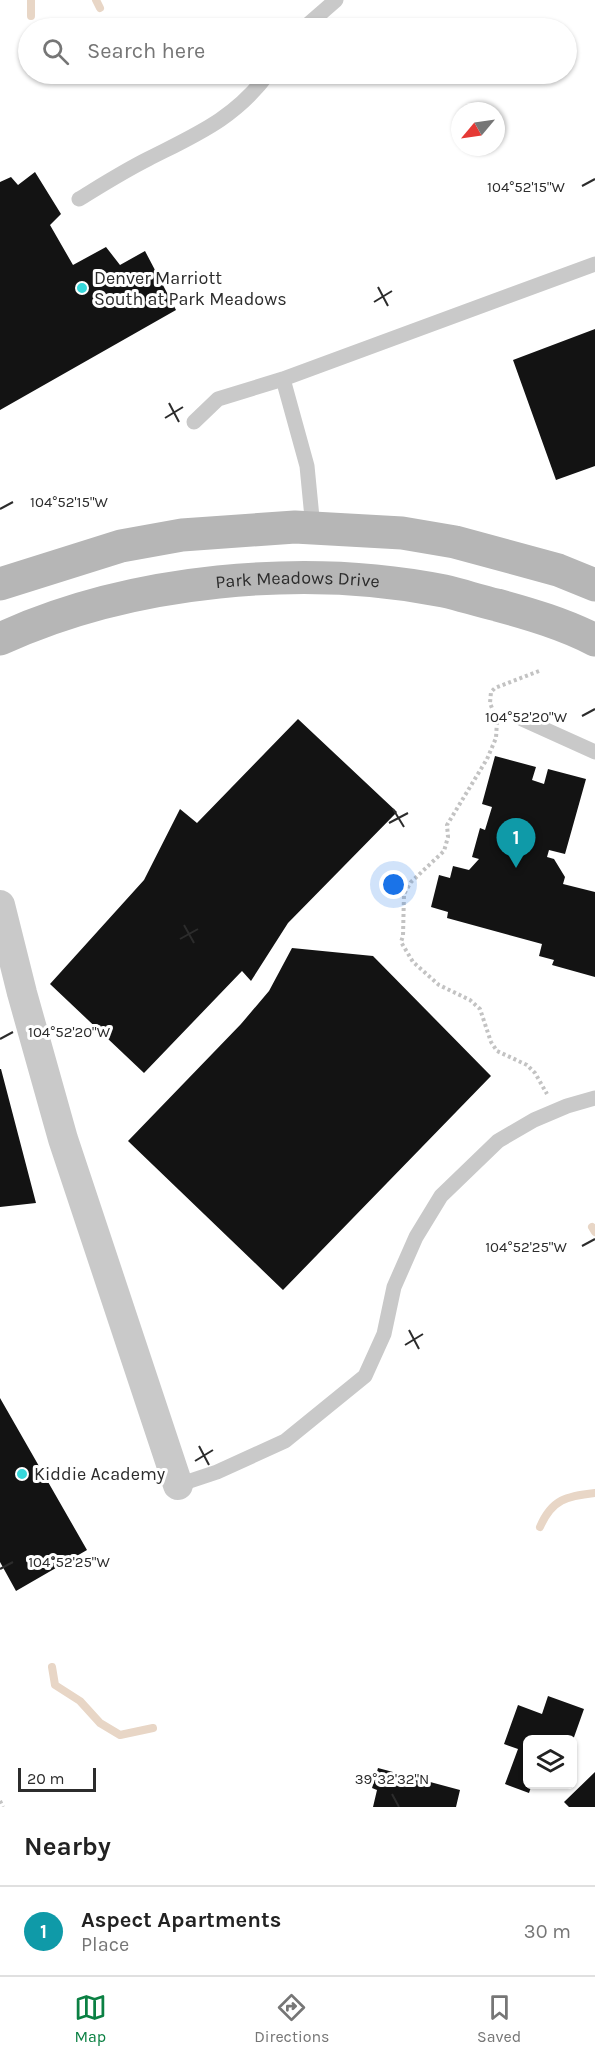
<!DOCTYPE html>
<html lang="en">
<head>
<meta charset="utf-8">
<style>
  :root { --surface:#fff; --page:#f6f6f6; --text:#222; --muted:#767676; --line:#e0e0e0; --accent:#0b8043 }
  body { margin:0; font-family:Karla,sans-serif; background:var(--page); color:var(--text) }
  .controls { position:absolute; right:18px; bottom:18px; display:grid; overflow:hidden; border-radius:9px; box-shadow:0 2px 4px #0004 }
  .controls button { width:54px; height:54px; display:grid; place-items:center; padding:0; border:0; border-bottom:2px solid var(--line); background:var(--surface); color:var(--text); font:30px sans-serif }
  .compass { position:absolute; left:451px; top:102px; width:54px; height:54px; border-radius:50%; background:var(--surface); box-shadow:0 2px 4px #0004; rotate:241deg }
  .scale { position:absolute; left:18px; bottom:15px; width:78px; box-sizing:border-box; padding-left:6px; border:3px solid #2c2c2c; border-top:0; font-size:16px; line-height:21px; white-space:nowrap; color:#2c2c2c; -webkit-text-stroke:4px #fff; paint-order:stroke }
  .you { position:absolute; left:394px; top:885px; width:21px; height:21px; margin:-15px; border:4px solid #fff; border-radius:50%; background:#1a73e8; box-shadow:0 0 0 9px #1a73e833 }
  .badge { display:grid; place-items:center; width:39px; height:39px; border-radius:50%; background:var(--accent); color:#fff; font-size:20px; font-weight:700 }
  .pin { position:absolute; translate:-50% -50px; filter:drop-shadow(0 2px 3px #0008) }
  .pin::after { content:''; position:absolute; top:32px; width:21px; height:18px; background:inherit; clip-path:polygon(0 0,100% 0,50% 100%) }
  .list { margin:0; padding:0; list-style:none }
  h2 { display:flex; justify-content:space-between; align-items:center; height:78px; margin:0; padding:0 24px; font-size:26px }
  h2 small { font-size:20px; font-weight:400; color:var(--muted) }
  .list li { display:grid; grid-template-columns:39px 1fr auto; gap:18px; align-items:center; box-sizing:border-box; height:90px; padding:0 24px; border-top:2px solid var(--line) }
  .list b { display:block; font-size:22px; white-space:nowrap }
  .list p { margin:0; font-size:20px; white-space:nowrap; color:var(--muted) }
  .list em { font-size:20px; font-style:normal; color:var(--muted) }
  .icon { flex:none; width:33px; height:33px; fill:none; stroke:currentColor; stroke-width:2; stroke-linecap:round; stroke-linejoin:round }
  .map { position:relative; flex:none; width:595px; height:1807px; overflow:hidden }
  .search { position:absolute; background:var(--surface); box-shadow:0 2px 4px #0004; left:18px; right:18px; top:18px; height:66px; display:flex; align-items:center; gap:15px; box-sizing:border-box; padding:0 21px; border-radius:33px; color:var(--muted); font-size:22px }
  .sheet { height:168px; background:var(--surface) }
  nav { display:flex; justify-content:space-around; align-items:center; box-sizing:border-box; height:84px; border-top:2px solid var(--line); background:var(--surface); font-size:16px; color:var(--muted) }
  nav a { display:grid; justify-items:center; gap:3px }
  nav .on { color:var(--accent) }
  .map>svg:first-child { display:block }
  .lines { fill:none; stroke-linecap:round; stroke-linejoin:round }
  .stream { stroke:#e8d6c6; stroke-width:8 }
  .building { fill:#131313 }
  .path { stroke:#c3c3c3; stroke-width:4; stroke-dasharray:3 3; stroke-linecap:butt }
  .lane { stroke:#c9c9c9; stroke-width:15 }
  .street { stroke:#c9c9c9; stroke-width:30 }
  .secondary { stroke:#b6b6b6; stroke-width:33 }
  .ticks { fill:none; stroke:#2c2c2c; stroke-width:2 }
  .poi-dot { fill:#36d8db; stroke:#fff; stroke-width:2 }
  .labels { text-anchor:middle; stroke-width:6; stroke-linejoin:round; paint-order:stroke }
  .poi-label { font-size:18px; fill:#2c2c2c; stroke:#fff; text-anchor:start }
  .street-label { font-size:18px; fill:#2c2c2c; stroke:#fff }
  .ticks-label { font-size:15px; text-anchor:middle; fill:#2c2c2c; stroke:#fff; stroke-width:6; stroke-linejoin:round; paint-order:stroke }
</style>
</head>
<body>
<div class="map">
<svg width="595" height="1807" viewBox="0 0 595 1807">
  <rect width="100%" height="100%" fill="#fff"/>
  <g class="lines">
    <path class="stream" d="M96 0 100 8
      M31 16V0
      M592 1227 595 1232
      M540 1527C552 1499 567 1496 595 1493
      M52 1667 55 1685 80 1701 100 1723 120 1735 153 1728"/>
  </g>
  <path class="building" d="M35 172 61 214 50 225 73 265 106 247 120 265 145 251 176 310 0 410V182L11 177 18 185Z
    M595 329V466L556 480 513 360Z
    M298 719 397 812 288 923 251 981 242 971 144 1073 50 984 144 880 180 809 197 823Z
    M495 756 536 767 532 780 544 784 548 769 586 779 565 854 549 850 547 857 554 859 565 877 563 884 595 892V977L552 965 554 960 539 956 542 944 447 918 448 912 431 907 439 875 450 878 453 866 469 870 479 859 472 857 480 828 485 830 492 807 482 804Z
    M292 948 373 956 491 1076 283 1290 128 1141 241 1024 269 991Z
    M0 1069H1L36 1203 0 1207Z
    M0 1398 87 1550 16 1591 0 1562Z
    M548 1696 584 1709 573 1740H528V1784H532L529 1793 505 1784 518 1749 504 1744 518 1705 542 1714Z
    M378 1768 460 1790 456 1807H373L377 1790 372 1788Z
    M595 1772V1807H569L564 1802Z"/>
  <g class="lines">
    <path class="path" d="M539 671 495 688 491 692 490 703 497 721 496 738 487 759 447 825 448 837 444 851 411 882 404 894 403 936 401 942 413 962 439 985 470 1000 480 1009 491 1042 497 1051 527 1065 535 1073 547 1094
      M0 1801 3 1807"/>
    <path class="lane" d="M304 28 336 0
      M79 199C102 185 124 171 148 159 197 134 234 119 268 74
      M283 379 595 264
      M194 422 218 399 283 379 307 466 313 528
      M522 719 595 752
      M178 1485 217 1472 285 1441 365 1376 384 1334 394 1287 416 1237 441 1196 498 1141 534 1120 567 1106 595 1098"/>
    <path class="street" d="M0 905 22 993 63 1139 178 1485"/>
    <g class="secondary">
      <path d="M0 584 121 546 182 535 295 527 402 533 455 542 558 570 595 585"/>
      <path id="s1" d="M0 639C131 579 304 563 444 591 462 595 479 601 497 605 530 614 564 624 595 640"/>
    </g>
  </g>
  <path class="ticks" d="M582 186 595 179M378 287 388 306M374 302 392 291M169 403 179 422M165 418 183 407M0 509 13 502M582 716 595 709M393 809 404 827M389 823 408 813M184 925 194 943M180 939 198 929M0 1039 13 1032M582 1246 595 1239M409 1330 419 1349M405 1345 423 1334M199 1446 209 1465M195 1461 213 1450M0 1569 13 1562M392 1794 399 1807"/>
  <g class="poi-dot">
    <circle cx="82" cy="288" r="6"/>
    <circle cx="22" cy="1474" r="6"/>
  </g>
  <g class="labels">
    <g class="poi-label">
      <text x="94" y="284">Denver Marriott<tspan x="94" dy="21">South at Park Meadows</tspan></text>
      <text x="34" y="1480">Kiddie Academy</text>
    </g>
    <g class="street-label">
      <text dy="6" stroke="none"><textPath href="#s1" startOffset="306">Park Meadows Drive</textPath></text>
    </g>
  </g>
  <g class="ticks-label">
    <text x="526" y="192">104°52'15"W</text>
    <text x="69" y="507">104°52'15"W</text>
    <text x="526" y="722">104°52'20"W</text>
    <text x="69" y="1037">104°52'20"W</text>
    <text x="526" y="1252">104°52'25"W</text>
    <text x="69" y="1567">104°52'25"W</text>
    <text x="392" y="1784">39°32'32"N</text>
  </g>
</svg>
<div class="controls">
<button><svg class="icon" aria-label="layers" viewBox="0 0 24 24"><path d="M12 4l9 5-9 5-9-5zM3 14l9 5 9-5"/></svg></button>
</div>
<svg class="compass" viewBox="-18 -18 36 36"><path d="M0-13l5 13h-10z" fill="#e53935"/><path d="M0 13l5-13h-10z" fill="#767676"/></svg>
<div class="scale">20 m</div>
<div class="you"></div>
<div class="pin badge" style="left:516px;top:868px;background:#0f9aa8">1</div>
<div class="search"><svg class="icon" aria-label="search" viewBox="0 0 24 24"><circle cx="10" cy="10" r="6"/><path d="M15 15l6 6"/></svg>Search here</div>
</div>
<section class="sheet">
<h2>Nearby<small></small></h2>
<ul class="list">
<li><span class="badge" style="background:#0f9aa8">1</span><div><b>Aspect Apartments</b><p>Place</p></div><em>30 m</em></li>
</ul>
</section>
<nav>
<a class="on"><svg class="icon" aria-label="map" viewBox="0 0 24 24"><path d="M3 6l6-2 6 2 6-2v14l-6 2-6-2-6 2zM9 4v14M15 6v14"/></svg>Map</a>
<a><svg class="icon" aria-label="directions" viewBox="0 0 24 24"><path d="M12 3l9 9-9 9-9-9zM9 14v-3h6M13 9l2 2-2 2"/></svg>Directions</a>
<a><svg class="icon" aria-label="saved" viewBox="0 0 24 24"><path d="M7 4h10v16l-5-4-5 4z"/></svg>Saved</a>
</nav>
</body>
</html>
